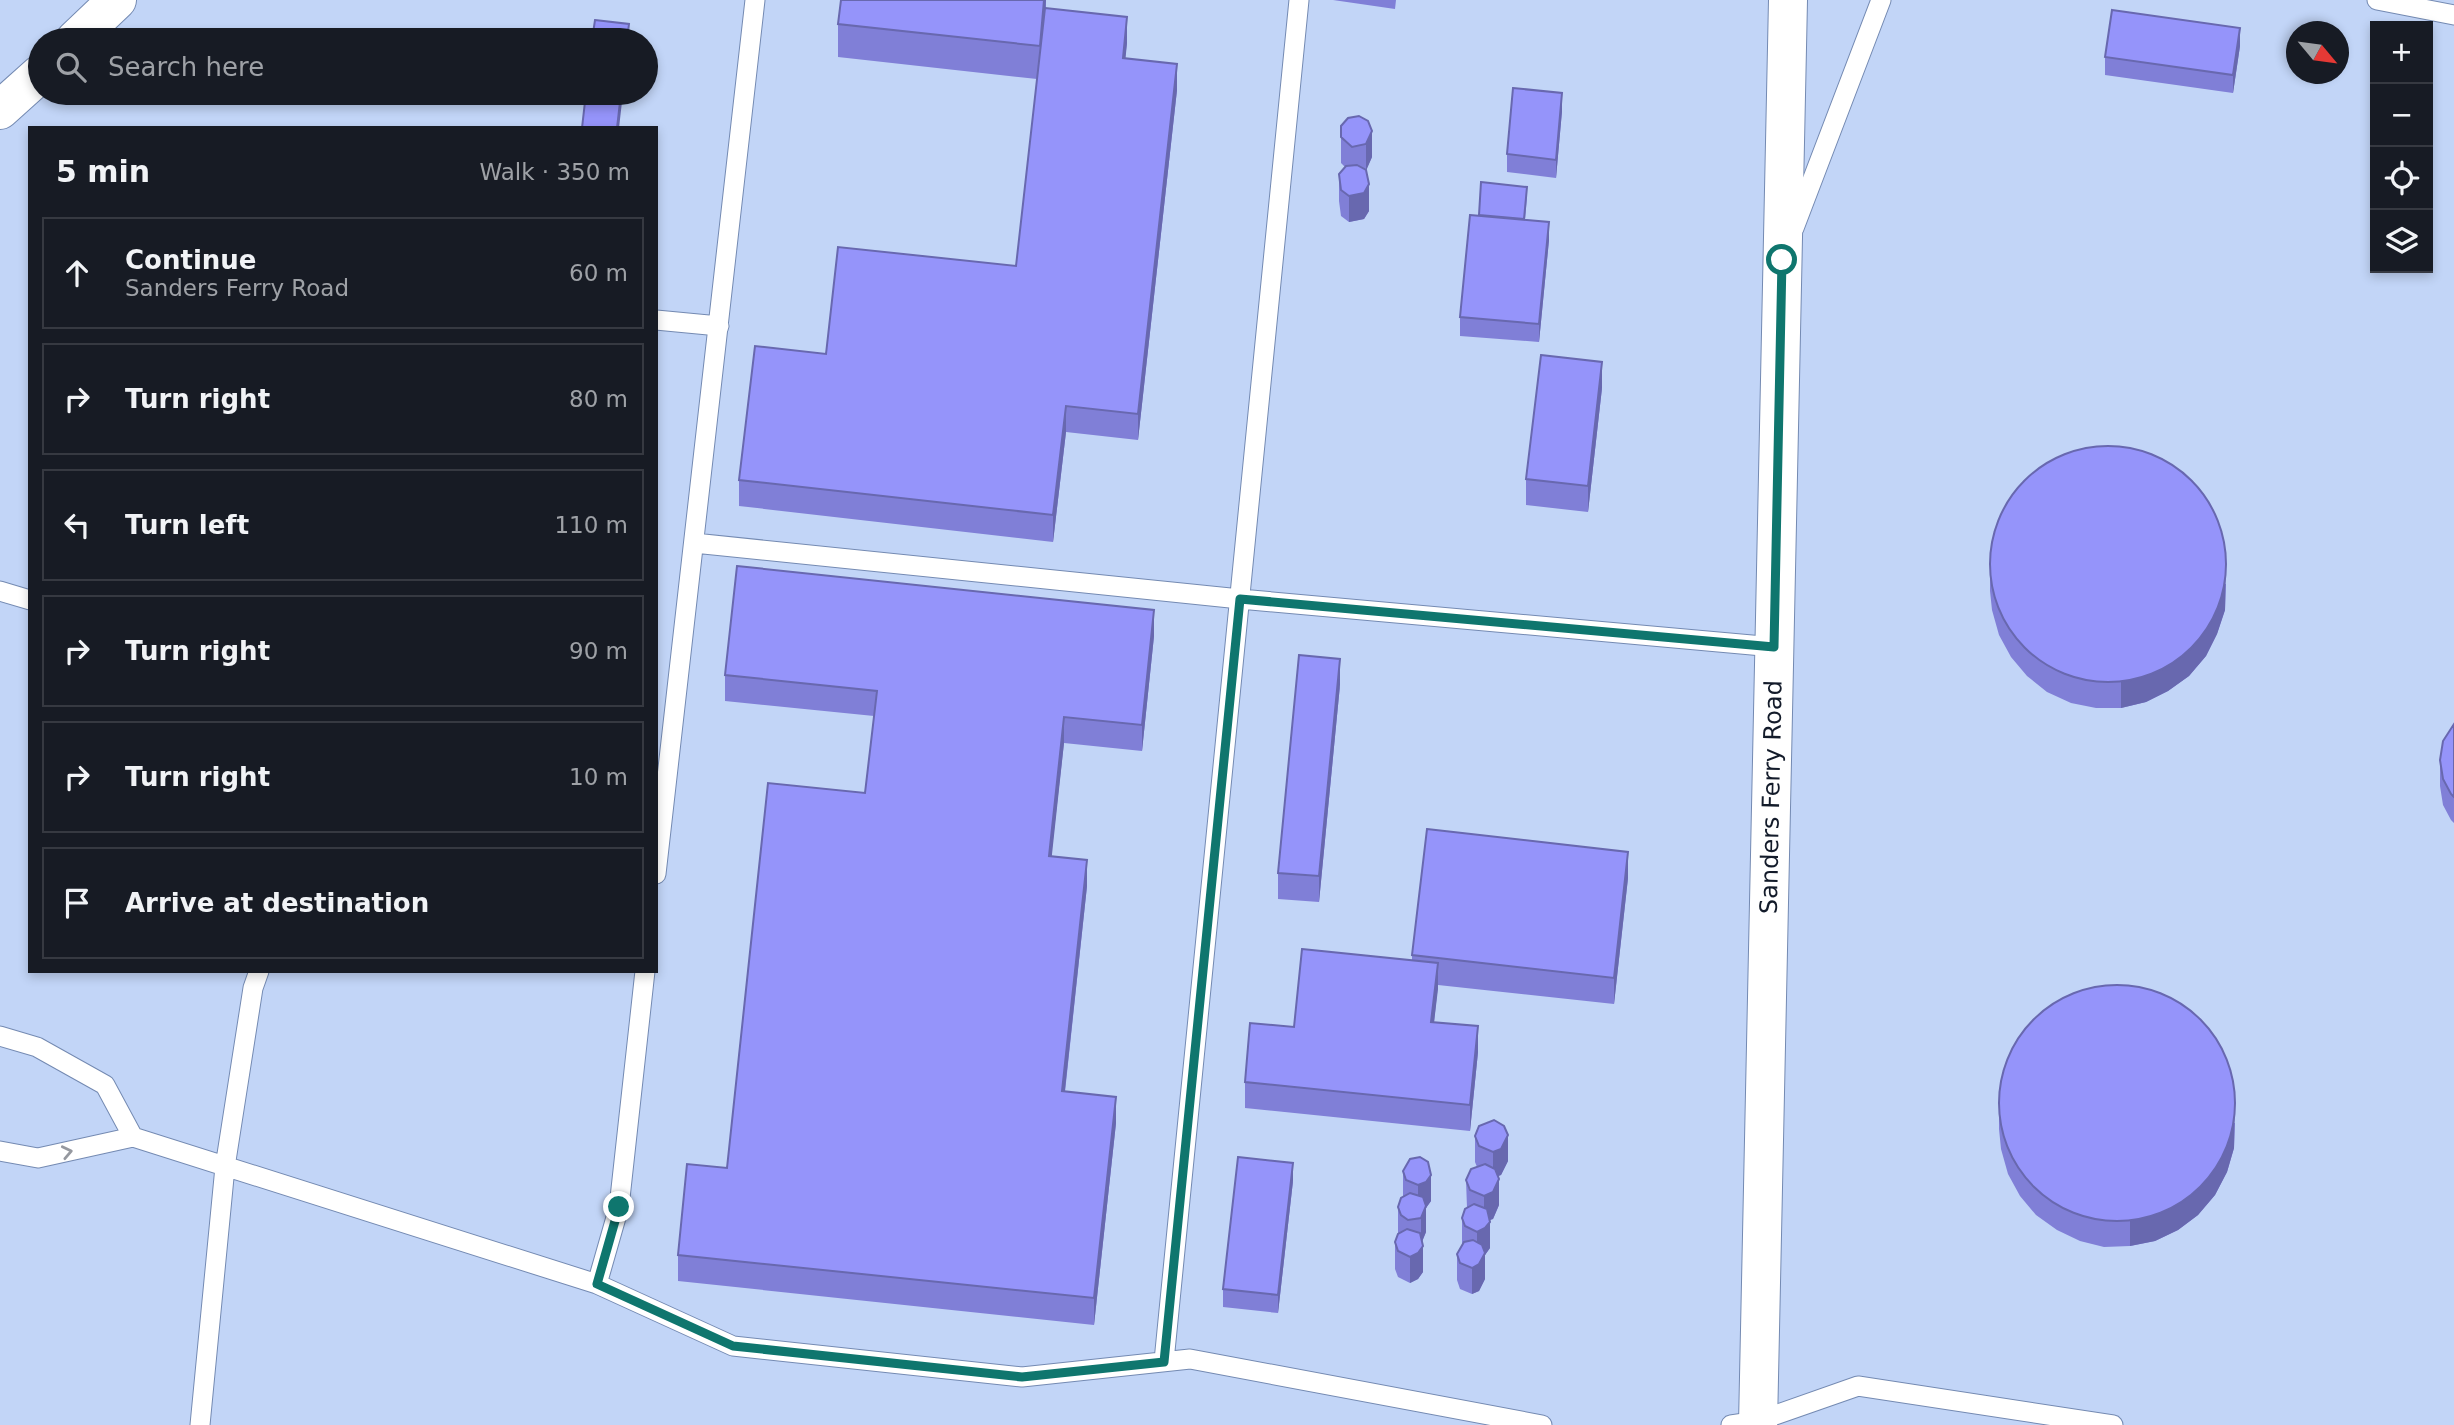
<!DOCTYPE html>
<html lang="en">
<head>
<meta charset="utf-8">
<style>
  :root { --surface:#171b24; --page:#242831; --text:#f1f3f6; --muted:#9ea1a6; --line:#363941 }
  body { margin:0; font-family:"DejaVu Sans",sans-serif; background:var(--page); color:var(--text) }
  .controls { position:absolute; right:21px; top:21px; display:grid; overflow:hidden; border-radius:0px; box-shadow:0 4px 10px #0003 }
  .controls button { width:63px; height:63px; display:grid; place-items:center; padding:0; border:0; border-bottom:2px solid var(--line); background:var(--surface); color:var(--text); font:35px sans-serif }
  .compass { position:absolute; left:2286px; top:21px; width:63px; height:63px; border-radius:50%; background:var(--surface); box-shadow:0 4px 10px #0003; rotate:119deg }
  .stop { position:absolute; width:21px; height:21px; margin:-16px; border:5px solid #0f766e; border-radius:50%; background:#fff }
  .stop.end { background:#0f766e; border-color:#fff; box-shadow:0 2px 7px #0008 }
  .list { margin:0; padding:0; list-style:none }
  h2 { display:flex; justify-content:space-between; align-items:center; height:91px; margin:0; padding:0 28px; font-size:30px }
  h2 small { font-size:23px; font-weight:400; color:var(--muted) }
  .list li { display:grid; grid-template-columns:46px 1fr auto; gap:21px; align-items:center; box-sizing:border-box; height:112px; margin:0 14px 14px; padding:0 14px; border:2px solid var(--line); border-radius:0px }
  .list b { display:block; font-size:26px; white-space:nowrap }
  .list p { margin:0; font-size:23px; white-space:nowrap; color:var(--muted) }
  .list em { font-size:23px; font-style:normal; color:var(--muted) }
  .icon { flex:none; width:38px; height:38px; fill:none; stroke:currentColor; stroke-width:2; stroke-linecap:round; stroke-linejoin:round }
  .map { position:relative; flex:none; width:2454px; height:1425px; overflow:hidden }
  .search { position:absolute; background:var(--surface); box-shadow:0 4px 10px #0003; left:28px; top:28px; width:630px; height:77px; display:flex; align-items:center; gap:18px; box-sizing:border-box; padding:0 24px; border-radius:38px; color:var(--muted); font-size:26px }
  .panel { position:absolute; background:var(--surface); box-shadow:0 4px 10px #0003; left:28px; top:126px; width:630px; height:847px; border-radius:0px }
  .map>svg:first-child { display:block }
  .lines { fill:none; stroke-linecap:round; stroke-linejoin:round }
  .service-casing { stroke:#748ab2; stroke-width:21 }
  .minor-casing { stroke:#748ab2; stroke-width:40 }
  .service { stroke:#fff; stroke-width:19 }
  .minor { stroke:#fff; stroke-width:38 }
  .wall { fill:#807fd7 }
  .shaded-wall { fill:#6868af }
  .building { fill:#9594fa; stroke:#6868af; stroke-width:2 }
  .oneway { stroke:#95989f }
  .route { stroke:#0f766e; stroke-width:9 }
  .labels { text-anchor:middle; stroke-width:5; stroke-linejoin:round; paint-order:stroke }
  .street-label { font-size:24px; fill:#131b2a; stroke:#d3e2fc }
</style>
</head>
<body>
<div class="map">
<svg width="2454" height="1425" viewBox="0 0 2454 1425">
  <rect width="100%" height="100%" fill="#c2d5f7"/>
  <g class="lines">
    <g class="service-casing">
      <path id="service" d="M2377 0 2454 15
        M1794 228 1881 0
        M656 320 719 326
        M694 543 1240 599 1774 647
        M0 591 30 600
        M656 874 755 0
        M0 1036 37 1047 105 1085 133 1137 38 1158 0 1151
        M133 1137 597 1284 733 1346 1022 1377 1190 1359 1542 1425
        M597 1284 619 1207 645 971
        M1164 1361 1299 0
        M200 1425 225 1167 253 988 259 971
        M1731 1425 1758 1421 1858 1386 2113 1425"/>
    </g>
    <g class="minor-casing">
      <g id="minor">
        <path d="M75 40 117 0"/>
        <path d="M0 110 40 74"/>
        <path id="s1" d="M1758 1425 1788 0"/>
      </g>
    </g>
    <use href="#service" class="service"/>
    <use href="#minor" class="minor"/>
  </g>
  <path class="wall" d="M841 0H1046V8L1127 43 1125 58 1177 90 1138 440 1066 432 1053 542 739 506V480L826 354 1016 266 1037 79 838 57V24Z
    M1333 0H1396L1395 9Z
    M2240 46 2233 93 2105 75V57Z
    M1562 111 1556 178 1507 172V154Z
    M1359 116 1372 157 1366 170 1369 211 1364 219 1349 222 1341 216 1339 201V174L1345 167 1341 163V126Z
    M1527 196 1525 220 1549 240 1539 342 1460 336V317L1479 216Z
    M1602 388 1588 512 1526 505V479Z
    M1990 565 2226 584 2225 610 2217 634 2206 656 2189 676 2168 691 2146 702 2121 708H2096L2071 703 2047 692 2027 676 2011 657 1999 635 1992 610 1990 591Z
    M1154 636 1142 751 1064 743 1051 857 1087 886 1065 1092 1116 1123 1094 1325 678 1281V1255L727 1168 865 793 874 716 725 701V675Z
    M1340 685 1319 902 1278 899V873Z
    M2454 724V823L2451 820 2443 805 2440 786V760Z
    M1628 878 1614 1004 1438 985 1434 1022 1478 1052 1470 1131 1245 1108V1082L1294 1027 1412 961V955Z
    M1999 1103 2235 1123 2234 1148 2227 1172 2215 1195 2198 1215 2178 1230 2155 1241 2130 1246 2104 1247 2080 1241 2057 1230 2036 1215 2020 1196 2008 1174 2001 1149 1999 1129Z
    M1475 1136 1508 1161 1501 1175 1498 1176 1499 1205 1493 1219 1489 1220 1490 1248 1485 1255V1279L1479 1291 1472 1294 1460 1289 1457 1280V1254L1462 1245V1218L1467 1208 1466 1180 1477 1167 1475 1162Z
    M1420 1157 1431 1201 1426 1208V1232L1422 1242 1423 1272 1418 1279 1410 1283 1398 1277 1395 1269V1242L1398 1234V1207L1403 1197V1171Z
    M1293 1181 1278 1313 1223 1307V1289Z"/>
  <path class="shaded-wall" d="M1044 0H1046L1040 79V46Z
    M1127 17V43L1123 84V58Z
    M2240 28V46L2233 93V75Z
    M1177 64V90L1138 440V414Z
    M621 93H623L619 128H617Z
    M1562 93V111L1556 178V160Z
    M1372 131V157L1366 171V144Z
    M1369 184V211L1364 219 1349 222V196Z
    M1549 222V240L1539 342V324Z
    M1602 362V388L1588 512V486Z
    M1066 406V432L1053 542V515Z
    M2226 558 2225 610 2217 634 2206 656 2189 676 2168 691 2146 702 2121 708V682Z
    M1154 610V636L1142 751V725Z
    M1340 659V685L1319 902V876Z
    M1064 717V743L1049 882V856Z
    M1628 852V878L1614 1004V978Z
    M1087 860V886L1062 1117V1091Z
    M1438 963V989L1431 1048V1022Z
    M1478 1026V1052L1470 1131V1105Z
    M2235 1096 2234 1148 2227 1172 2215 1195 2198 1215 2178 1230 2155 1241 2130 1246V1220Z
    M1116 1097V1123L1094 1325V1298Z
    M1508 1135V1161L1501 1175 1493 1178V1152Z
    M1293 1163V1181L1278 1313V1295Z
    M1431 1175V1201L1426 1208V1232L1421 1244V1218L1418 1211V1185Z
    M1499 1179V1205L1493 1219 1484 1222V1196Z
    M1490 1222V1248L1485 1255V1279L1479 1291 1472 1294V1268L1477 1258V1232Z
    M1423 1246V1272L1418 1279 1410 1283V1257Z"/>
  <path class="building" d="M841 0H1044L1040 46 838 24Z
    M1045 8 1127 17 1123 58 1177 64 1138 414 1066 406 1053 515 739 480 755 346 826 354 838 247 1016 266Z
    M2112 10 2240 28 2233 75 2105 57Z
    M595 20 629 24 627 40H592Z
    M1513 88 1562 93 1556 160 1507 154Z
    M586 93H621L617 128H582Z
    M1359 116 1368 121 1372 131 1366 144 1352 147 1341 137V126L1348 118Z
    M1357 165 1366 170 1369 184 1364 193 1349 196 1341 190 1339 174 1346 166Z
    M1481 182 1527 187 1524 219 1479 215Z
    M1470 215 1549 222 1539 324 1460 317Z
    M1541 355 1602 362 1588 486 1526 479Z
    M1990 564a118 118 0 1 1 236 0a118 118 0 1 1-236 0Z
    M737 566 1154 610 1142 725 1064 717 1049 856 1087 860 1062 1091 1116 1097 1094 1298 678 1255 687 1164 727 1168 768 783 865 793 877 691 725 675Z
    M1299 655 1340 659 1319 876 1278 873Z
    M2454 724V797L2451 794 2443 779 2440 760 2443 741Z
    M1427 829 1628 852 1614 978 1412 955Z
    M1302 949 1438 963 1431 1022 1478 1026 1470 1105 1245 1082 1250 1023 1294 1027Z
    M1999 1103a118 118 0 1 1 236 0a118 118 0 1 1-236 0Z
    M1494 1120 1504 1126 1508 1135 1501 1149 1493 1152 1479 1146 1475 1136 1479 1126Z
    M1238 1157 1293 1163 1278 1295 1223 1289Z
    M1420 1157 1428 1162 1431 1175 1426 1182 1418 1185 1406 1180 1403 1171 1410 1159Z
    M1485 1164 1495 1169 1499 1179 1493 1192 1484 1196 1470 1190 1466 1180 1471 1169Z
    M1410 1193 1423 1197 1426 1206 1421 1218 1408 1220 1401 1215 1398 1207 1401 1198Z
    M1474 1204 1487 1209 1490 1222 1485 1228 1477 1232 1465 1226 1462 1218 1465 1209Z
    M1407 1229 1420 1233 1423 1246 1418 1253 1410 1257 1398 1251 1395 1242 1398 1234Z
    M1473 1240 1482 1245 1485 1253 1479 1264 1472 1268 1460 1263 1457 1254 1464 1242Z"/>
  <defs><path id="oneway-chevron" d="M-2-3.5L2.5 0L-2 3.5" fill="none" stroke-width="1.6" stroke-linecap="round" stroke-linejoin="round" transform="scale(1.75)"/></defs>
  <use class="oneway" href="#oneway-chevron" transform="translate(67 1152) rotate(-12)"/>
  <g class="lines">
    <path class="route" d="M619 1207 597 1284 733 1346 1022 1377 1164 1362 1240 599 1774 647 1782 260"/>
  </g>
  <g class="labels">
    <g class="street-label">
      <text dy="8" stroke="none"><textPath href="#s1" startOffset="628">Sanders Ferry Road</textPath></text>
    </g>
  </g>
</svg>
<div class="controls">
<button>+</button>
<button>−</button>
<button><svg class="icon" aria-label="locate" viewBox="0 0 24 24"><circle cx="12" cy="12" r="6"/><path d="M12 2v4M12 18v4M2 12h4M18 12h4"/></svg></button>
<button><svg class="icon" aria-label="layers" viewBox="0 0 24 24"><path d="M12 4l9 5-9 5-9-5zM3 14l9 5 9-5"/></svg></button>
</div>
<svg class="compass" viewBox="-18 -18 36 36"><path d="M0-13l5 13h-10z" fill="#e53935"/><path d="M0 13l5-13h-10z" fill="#9ea1a6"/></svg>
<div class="stop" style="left:1782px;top:260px"></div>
<div class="stop end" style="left:619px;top:1207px"></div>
<div class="search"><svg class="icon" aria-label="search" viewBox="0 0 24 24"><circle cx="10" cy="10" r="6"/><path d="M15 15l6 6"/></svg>Search here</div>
<section class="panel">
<h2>5 min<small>Walk · 350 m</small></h2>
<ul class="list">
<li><svg class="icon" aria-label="ahead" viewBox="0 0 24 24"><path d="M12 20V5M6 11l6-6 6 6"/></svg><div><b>Continue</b><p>Sanders Ferry Road</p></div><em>60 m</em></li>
<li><svg class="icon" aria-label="right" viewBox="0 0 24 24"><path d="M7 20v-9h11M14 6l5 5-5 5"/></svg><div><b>Turn right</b></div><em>80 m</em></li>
<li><svg class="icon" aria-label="left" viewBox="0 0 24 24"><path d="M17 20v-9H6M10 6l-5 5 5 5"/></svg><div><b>Turn left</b></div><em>110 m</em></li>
<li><svg class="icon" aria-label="right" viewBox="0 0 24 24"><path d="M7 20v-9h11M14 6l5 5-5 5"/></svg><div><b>Turn right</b></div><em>90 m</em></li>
<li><svg class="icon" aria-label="right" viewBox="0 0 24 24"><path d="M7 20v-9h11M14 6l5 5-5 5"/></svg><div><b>Turn right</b></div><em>10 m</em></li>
<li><svg class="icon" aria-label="arrive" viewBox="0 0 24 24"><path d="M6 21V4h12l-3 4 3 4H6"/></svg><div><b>Arrive at destination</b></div></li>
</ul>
</section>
</div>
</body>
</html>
